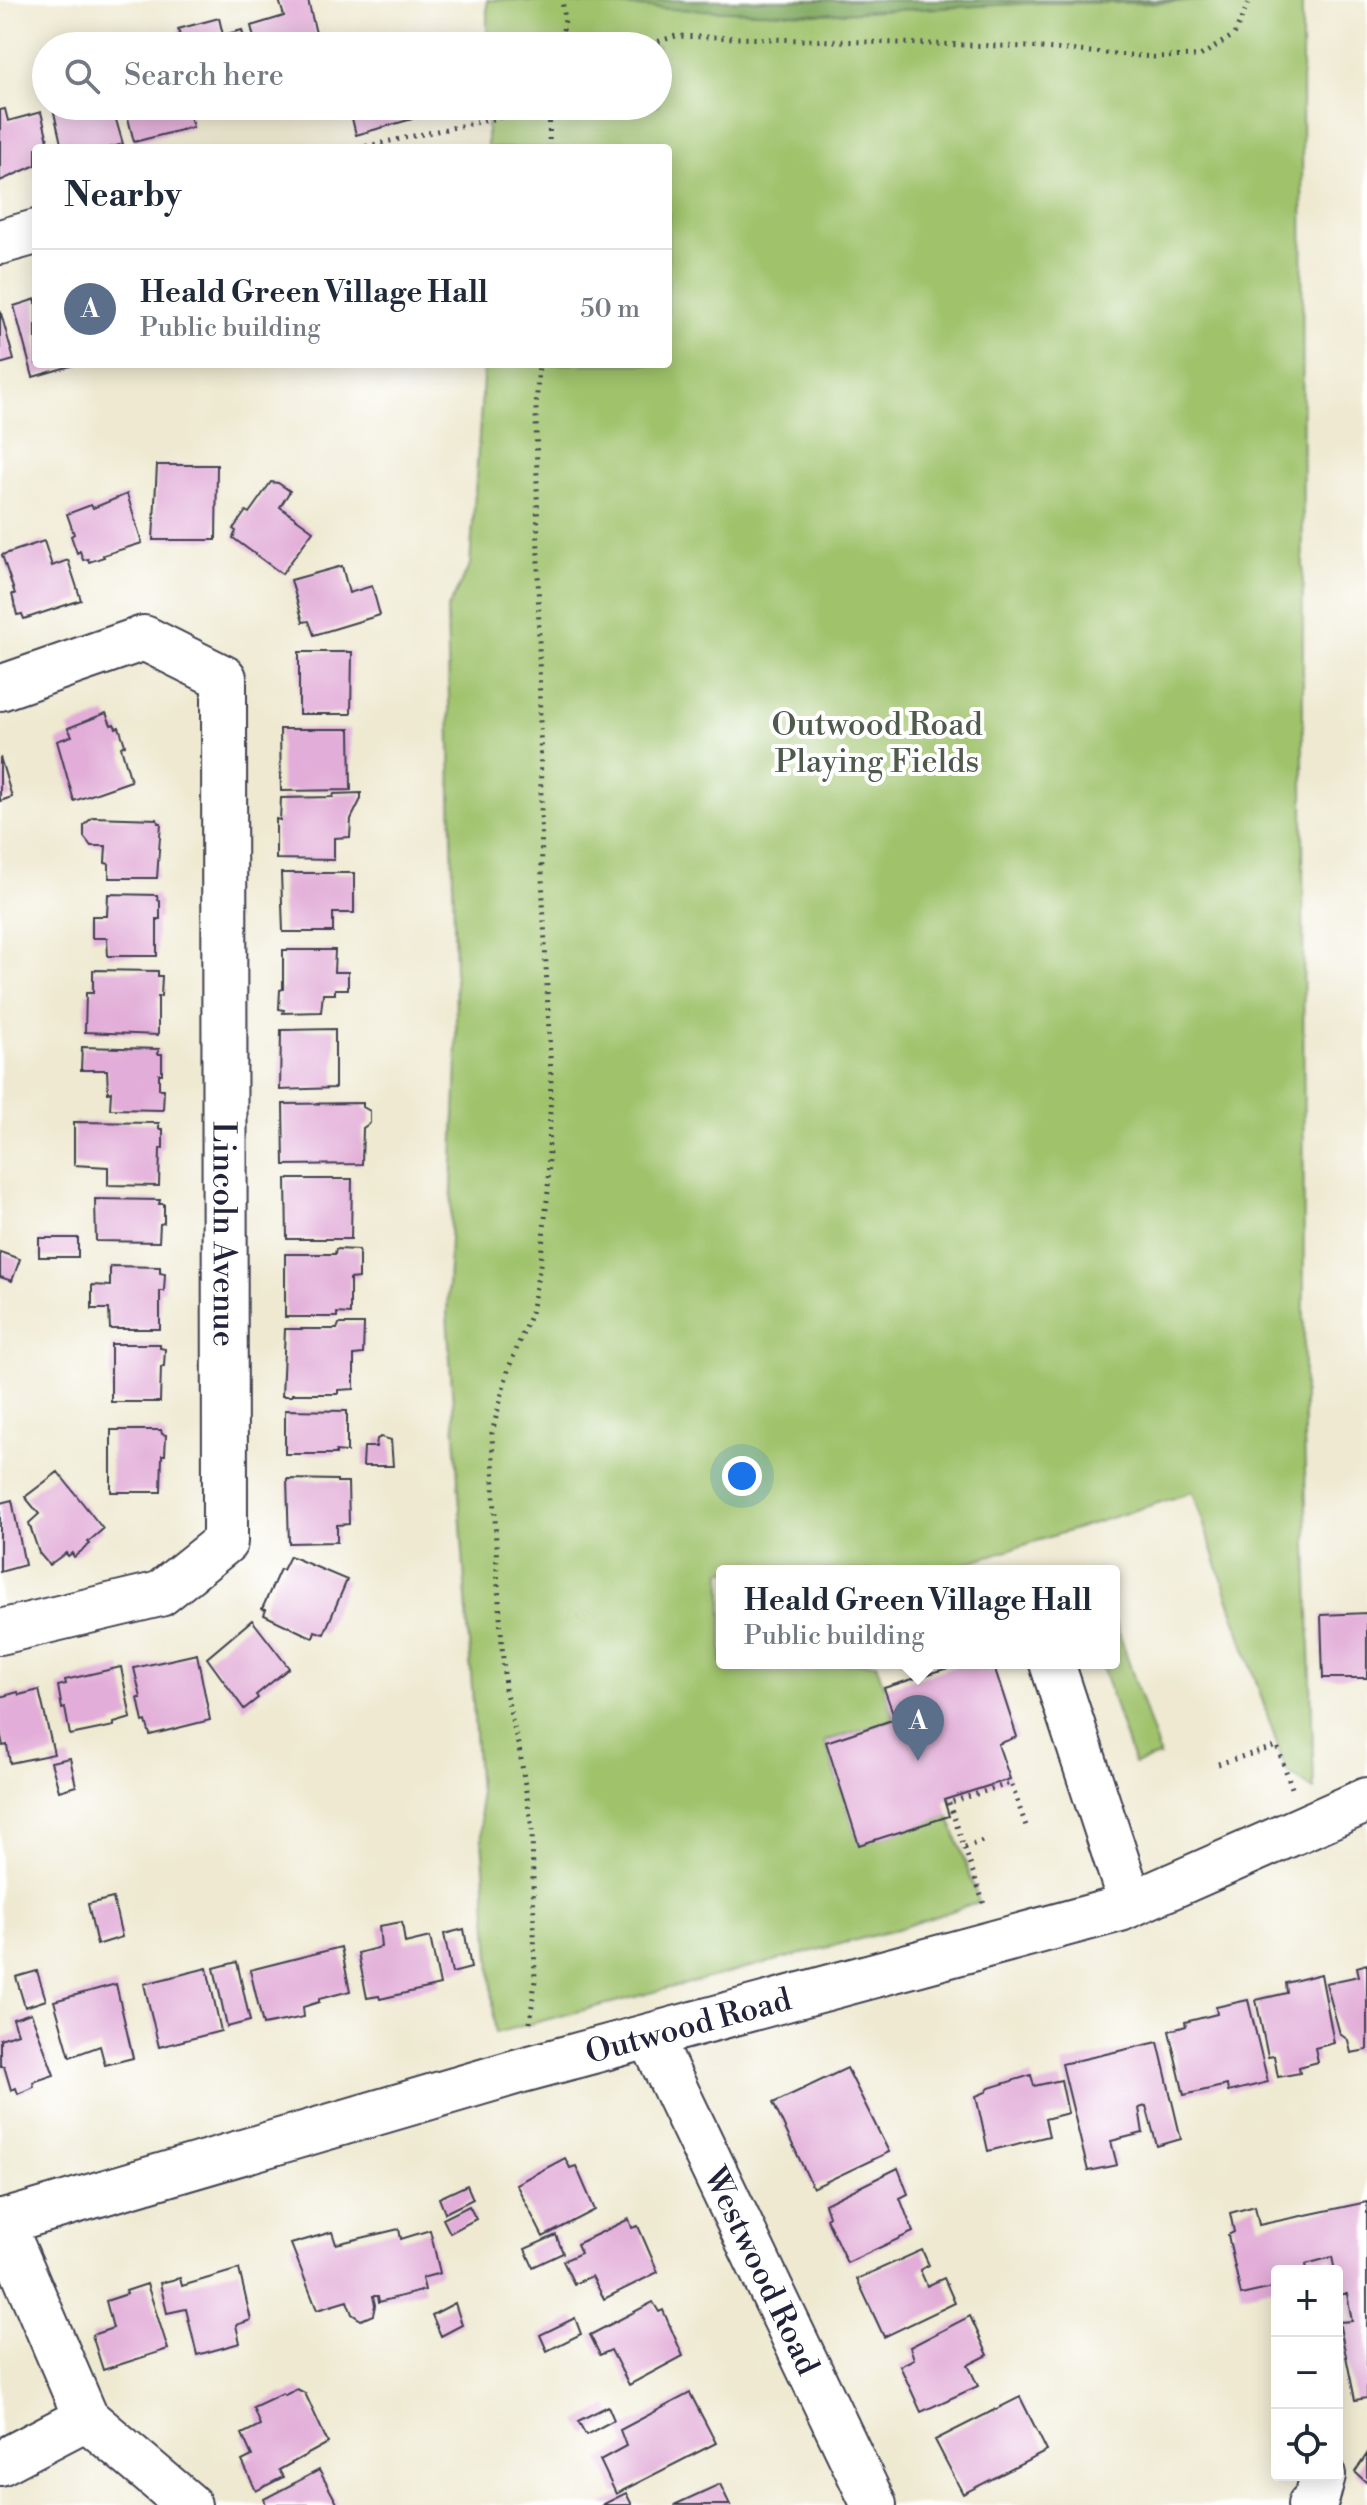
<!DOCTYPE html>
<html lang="en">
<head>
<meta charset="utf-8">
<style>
  :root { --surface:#fff; --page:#f6f6f7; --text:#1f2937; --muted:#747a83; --line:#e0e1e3; --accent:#1f6fb2 }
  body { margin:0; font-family:"Libre Bodoni",serif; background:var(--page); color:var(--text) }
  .controls { position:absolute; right:24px; bottom:24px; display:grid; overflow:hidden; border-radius:8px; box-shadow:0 4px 20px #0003 }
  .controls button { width:72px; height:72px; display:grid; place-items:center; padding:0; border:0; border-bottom:2px solid var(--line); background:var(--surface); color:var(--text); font:40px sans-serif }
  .you { position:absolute; left:742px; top:1476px; width:28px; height:28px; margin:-20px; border:6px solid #fff; border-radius:50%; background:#1a73e8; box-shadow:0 0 0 12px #1a73e833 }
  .badge { display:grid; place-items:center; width:52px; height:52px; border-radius:50%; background:var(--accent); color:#fff; font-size:26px; font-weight:700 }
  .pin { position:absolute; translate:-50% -66px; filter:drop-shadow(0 2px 4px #0008) }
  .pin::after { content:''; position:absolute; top:42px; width:28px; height:24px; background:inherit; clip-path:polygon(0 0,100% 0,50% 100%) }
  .popup { position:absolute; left:716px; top:1565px; width:404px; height:104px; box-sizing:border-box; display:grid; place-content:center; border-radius:8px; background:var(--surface); filter:drop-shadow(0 2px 6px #0005); font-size:26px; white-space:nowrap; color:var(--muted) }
  .popup b { font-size:30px; color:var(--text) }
  .popup::after { content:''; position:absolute; left:50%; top:100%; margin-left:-16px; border:16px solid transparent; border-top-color:var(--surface) }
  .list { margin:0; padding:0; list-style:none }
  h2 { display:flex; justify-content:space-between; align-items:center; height:104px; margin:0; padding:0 32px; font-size:34px }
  h2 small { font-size:26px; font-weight:400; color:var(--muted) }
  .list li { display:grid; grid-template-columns:52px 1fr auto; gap:24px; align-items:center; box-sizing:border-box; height:120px; padding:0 32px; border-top:2px solid var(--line) }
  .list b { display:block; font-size:30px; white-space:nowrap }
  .list p { margin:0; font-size:26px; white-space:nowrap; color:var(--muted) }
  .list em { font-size:26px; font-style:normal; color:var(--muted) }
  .icon { flex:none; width:44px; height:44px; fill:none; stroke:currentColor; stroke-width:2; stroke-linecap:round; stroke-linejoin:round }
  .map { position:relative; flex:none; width:1367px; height:2505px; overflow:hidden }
  .search { position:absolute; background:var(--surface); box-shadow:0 4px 20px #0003; left:32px; top:32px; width:640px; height:88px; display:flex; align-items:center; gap:20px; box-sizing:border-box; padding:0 28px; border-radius:44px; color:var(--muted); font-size:30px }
  .panel { position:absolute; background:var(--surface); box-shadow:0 4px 20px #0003; left:32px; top:144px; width:640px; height:224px; border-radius:8px }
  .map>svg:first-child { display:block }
  .green { fill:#9fc26b; stroke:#607253; stroke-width:2 }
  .forest { fill:#7fa85f; stroke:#50654d; stroke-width:2 }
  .building { fill:#e2add8 }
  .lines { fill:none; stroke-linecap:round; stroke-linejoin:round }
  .minor-casing { stroke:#414051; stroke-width:48 }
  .path { stroke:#414051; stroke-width:5; stroke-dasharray:2 6; stroke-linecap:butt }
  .minor { stroke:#fff; stroke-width:44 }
  .labels { text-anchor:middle; stroke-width:8; stroke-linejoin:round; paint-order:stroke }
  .park-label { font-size:32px; fill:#4e5a4c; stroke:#fff }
  .street-label { font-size:32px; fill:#22223b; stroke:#fff }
</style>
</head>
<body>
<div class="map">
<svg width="1367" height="2505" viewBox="0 0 1367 2505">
  <rect width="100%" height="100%" fill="#fff"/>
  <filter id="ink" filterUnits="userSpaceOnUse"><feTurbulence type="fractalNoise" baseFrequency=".0125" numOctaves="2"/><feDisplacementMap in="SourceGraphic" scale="16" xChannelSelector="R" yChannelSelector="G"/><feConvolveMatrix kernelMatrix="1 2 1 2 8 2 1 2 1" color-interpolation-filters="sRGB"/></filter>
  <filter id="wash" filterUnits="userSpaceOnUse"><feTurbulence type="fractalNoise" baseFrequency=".006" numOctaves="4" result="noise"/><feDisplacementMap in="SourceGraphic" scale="32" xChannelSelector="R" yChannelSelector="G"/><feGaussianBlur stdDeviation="1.8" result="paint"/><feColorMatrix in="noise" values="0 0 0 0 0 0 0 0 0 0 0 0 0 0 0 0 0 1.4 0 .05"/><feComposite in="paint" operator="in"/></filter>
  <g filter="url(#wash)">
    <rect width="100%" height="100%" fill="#eee9d0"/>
    <path class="green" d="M487 0H1302L1304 1435 1314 1790 1286 1771 1193 1492 941 1571H722V1663H876L895 1719 825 1741 859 1844 949 1816 979 1902 891 1931 495 2033 447 1314 457 1062 447 610 470 565 484 364H668V148H487V106H658V46H487Z
      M1115 1621 1160 1756 1134 1764 1101 1663H1114Z"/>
    <path class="forest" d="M522 0H1208L1155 3H1037L819 14 670 9Z"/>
    <g id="blocks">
      <path class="building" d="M279 0H308L319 46H256L251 26 284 16Z
        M219 18 223 35 242 30 246 46H183L178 29Z
        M57 106H112L123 144 109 148H62L53 108Z
        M125 106H187L193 127 134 142Z
        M353 106H408L412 119 356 135 351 114 356 113Z
        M5 109 8 121 41 112 50 148H36V165L0 181V110Z
        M36 299V364L74 365 33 377 14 306Z
        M0 310 14 360 0 364Z
        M157 465H217L216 540H153Z
        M271 482 278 483 290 491 280 507 313 531 282 574 233 538 236 531 233 529 246 511 249 513Z
        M127 494 142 543 103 555 104 557 89 562 88 559 83 560 80 551 77 553 71 536 74 534 67 514 91 505 93 508Z
        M44 541 52 566 68 560 81 600 24 619 22 614 17 615 12 594H15L2 555Z
        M342 566 349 593 372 586 380 615 314 635 309 621 303 622 291 580Z
        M299 652H352L351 714H299Z
        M106 713 111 725 114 724 116 728 119 727 125 745 121 747 131 781 74 801 57 741 72 736 68 728Z
        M280 729H350L351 790 281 791Z
        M0 757 12 797 0 801Z
        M361 793V799L351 819 350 837 334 838V860L276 859V819L280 820 281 798 333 797 334 794Z
        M93 817 157 819 158 823H161L157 878H109V864L105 863 106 846H91L84 837V825Z
        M281 873H354V913H333V932H283Z
        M108 894 157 895 158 900 160 901V919H157V956H108L107 938H92V916H107Z
        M283 950H335L334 972H348V989H335V994H323L321 1012 283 1013 284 1010 279 1009 280 990 283 989Z
        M93 970 158 971V976H162L161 996 158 997V1035L85 1032 86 993H93Z
        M335 1029V1088L280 1090 281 1030Z
        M82 1047 159 1049 158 1054H162V1074H159V1089H164L163 1110 110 1109 111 1092 108 1093 107 1070H81Z
        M363 1103V1107L370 1111V1123L363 1128 362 1164 284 1165 283 1104Z
        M74 1122 159 1123V1129H163V1148L160 1149 159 1186 108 1185V1167L74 1165Z
        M286 1179H352L351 1239H287Z
        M95 1199 160 1200 159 1204H164V1223L160 1224 159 1242 96 1241Z
        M39 1238H78V1257H39Z
        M336 1249 359 1250V1278L350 1279V1314L337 1313V1317H285V1254H335Z
        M0 1252 20 1259 12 1281 0 1277Z
        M110 1266 160 1267V1273L165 1274 164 1291H160V1329H110L109 1309H92V1285L110 1286Z
        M339 1324H364L363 1354 354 1355V1389L338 1390V1394H292V1396H282L285 1329H337Z
        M111 1344H160V1348L165 1349 164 1366 161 1367 160 1402H111Z
        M285 1410 347 1411V1452L336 1451V1454H285Z
        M111 1430H161L162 1434 166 1435 165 1455H162L161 1492H111Z
        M381 1437 391 1440 393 1466H363L364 1447H376L377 1439Z
        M58 1472 103 1529 88 1542 90 1544 74 1557 72 1553 68 1556 66 1553 49 1565 39 1553 29 1523 39 1514 25 1497Z
        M287 1479 337 1480V1482H348L349 1524 337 1525V1542L289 1543Z
        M12 1500 25 1565 0 1572V1503Z
        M290 1556 347 1580 324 1634 315 1631 313 1638 264 1615 266 1610 262 1609 280 1569 283 1570Z
        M1367 1613V1678H1323L1321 1615Z
        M252 1620 289 1668 256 1695 258 1698 244 1709 207 1658Z
        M197 1654 210 1720 150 1735 146 1721 143 1722 138 1698H141L134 1668Z
        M964 1663H993L1017 1737 998 1744 1010 1779 944 1800 949 1816 859 1845 826 1742 895 1719 884 1688Z
        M121 1667 131 1718 114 1723V1726L70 1735 65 1708 62 1709 58 1686 66 1684 65 1680Z
        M39 1690 54 1754 10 1763 7 1745 3 1746 0 1732V1697L18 1692 19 1695Z
        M70 1758 76 1786 59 1791 51 1762Z
        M113 1898 122 1937 97 1945 88 1904Z
        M402 1922 405 1943 430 1937 440 1985 380 1999 379 1996 367 1998 358 1953 381 1947 379 1926Z
        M464 1929 471 1968 452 1973 444 1934Z
        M341 1947 350 1991 319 1999V2002L303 2007 304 2017 263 2025 250 1970Z
        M237 1962 250 2021 227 2027 214 1968Z
        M1367 1964V2050L1351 2053 1348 2040 1340 2034 1326 1983 1359 1976 1357 1967Z
        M207 1968 221 2031 159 2047 144 1984Z
        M37 1971 46 2000 25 2007 16 1977Z
        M1321 1974 1334 2043 1315 2048 1318 2062 1299 2067 1300 2073 1278 2077 1274 2056 1268 2057 1256 2000 1287 1993 1286 1983Z
        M116 1984 133 2058 105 2065 100 2046 70 2057 54 2001Z
        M1248 2000 1268 2082 1228 2092 1227 2085 1184 2095 1169 2031 1186 2026 1185 2022 1217 2014 1216 2007Z
        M31 2013 54 2075 33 2082 34 2087 18 2094 16 2088 11 2090 4 2066H0V2039L18 2033 13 2019Z
        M1158 2042 1181 2139 1157 2146 1146 2106 1139 2108 1143 2133 1111 2141 1117 2165 1088 2171 1062 2064Z
        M847 2068 889 2152 813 2188 773 2103Z
        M1031 2075 1034 2086 1061 2080 1068 2113 1045 2119 1049 2136 988 2151 976 2096 986 2092 989 2088Z
        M565 2158 570 2168 576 2166 595 2210 543 2237 516 2184Z
        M898 2168 908 2194 900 2198 913 2232 847 2263 826 2218 829 2216 825 2204Z
        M467 2185 473 2199 445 2213 439 2198Z
        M1367 2202V2398L1355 2400 1339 2322 1352 2321 1347 2294H1340L1337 2271H1335L1332 2257 1306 2264 1307 2271H1277V2287L1241 2295 1228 2235 1234 2232 1230 2213 1255 2206 1259 2225Z
        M469 2206 476 2219 450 2233 443 2219Z
        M629 2219 632 2228 638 2226 658 2272 604 2299 592 2276 574 2284 563 2261 581 2253 577 2244Z
        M399 2229 401 2239 430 2230 440 2273 422 2278 425 2290 379 2302 378 2296H373L375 2305 373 2315 361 2320 352 2314 347 2301 317 2310 291 2244 332 2232 336 2244Z
        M556 2235 563 2253 533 2267 525 2249Z
        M922 2250 929 2265 920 2270 927 2286 944 2278 955 2303 884 2337 857 2279Z
        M239 2269 251 2320 236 2325 240 2343 197 2355 186 2309 167 2313 160 2283 180 2278 182 2286Z
        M147 2284 168 2349 103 2370 92 2335 113 2328 106 2301 127 2294 126 2291Z
        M653 2302 659 2312 663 2310 683 2356 629 2385 611 2350 600 2355 590 2335Z
        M455 2303 462 2325 441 2336 432 2315Z
        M970 2316 988 2355 968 2365 978 2386 921 2412 900 2366 914 2359 910 2347Z
        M575 2318 581 2334 547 2351 540 2335Z
        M297 2389 305 2393 328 2443 279 2470 283 2477 256 2491 242 2461 252 2456 242 2434 260 2425 253 2407 283 2393 285 2395Z
        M690 2393 716 2443 616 2494 600 2460 626 2446 620 2430Z
        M1020 2397 1047 2451 963 2494 935 2440Z
        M608 2406 614 2420 586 2435 578 2421Z
        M1367 2454V2483L1355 2472Z
        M319 2470 338 2505H266L264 2499Z
        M720 2484 730 2505H674Z
        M626 2493 632 2505H602Z"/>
    </g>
  </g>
  <g filter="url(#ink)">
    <use href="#blocks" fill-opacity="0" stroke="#414051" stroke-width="2"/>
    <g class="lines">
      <g class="minor-casing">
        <g id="minor">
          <path d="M0 242 36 232"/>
          <path id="s1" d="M0 688 144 638 224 678 225 1542 160 1594 0 1632"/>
          <path d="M1052 1663 1131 1904"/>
          <path id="s2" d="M650 2036 874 2505"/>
          <path id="s3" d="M0 2223 519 2071 1120 1909 1367 1800"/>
          <path d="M86 2418 189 2505"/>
          <path d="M0 2463 86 2418 2 2222"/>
          <path d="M1310 2505 1317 2498 1323 2475"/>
        </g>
      </g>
      <path class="path" d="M560 46 565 20 562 0
        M643 46 676 36 1030 47 1153 57 1200 56 1234 35 1250 0
        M358 148 553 106
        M549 148 550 107
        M1218 1764 1277 1746 1292 1788
        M949 1803 984 1904
        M945 1804 1011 1783 1026 1826
        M965 1847 986 1840
        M530 2023 535 1980 532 1829 520 1753 505 1689 497 1572 492 1433 508 1370 531 1313 540 1265 548 1191 551 1077 542 877 536 408 539 364"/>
      <use href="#minor" class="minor"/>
    </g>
  </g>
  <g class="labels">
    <g class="park-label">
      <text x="877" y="735">Outwood Road<tspan x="877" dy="37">Playing Fields</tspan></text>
    </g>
    <g class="street-label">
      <text dy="11" stroke="none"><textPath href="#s1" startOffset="798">Lincoln Avenue</textPath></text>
      <text dy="11" stroke="none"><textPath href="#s3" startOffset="716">Outwood Road</textPath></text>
      <text dy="11" stroke="none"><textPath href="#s2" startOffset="260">Westwood Road</textPath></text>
    </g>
  </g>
</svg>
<div class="controls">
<button>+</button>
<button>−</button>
<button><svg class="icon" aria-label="locate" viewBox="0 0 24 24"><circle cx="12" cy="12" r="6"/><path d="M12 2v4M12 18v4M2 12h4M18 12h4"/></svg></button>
</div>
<div class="you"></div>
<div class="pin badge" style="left:918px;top:1761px;background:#5c6f8a">A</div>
<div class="popup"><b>Heald Green Village Hall</b>Public building</div>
<div class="search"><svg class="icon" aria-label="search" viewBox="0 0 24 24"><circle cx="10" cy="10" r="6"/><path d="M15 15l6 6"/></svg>Search here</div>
<section class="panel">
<h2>Nearby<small></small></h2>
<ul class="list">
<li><span class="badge" style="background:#5c6f8a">A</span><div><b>Heald Green Village Hall</b><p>Public building</p></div><em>50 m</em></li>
</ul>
</section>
</div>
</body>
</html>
